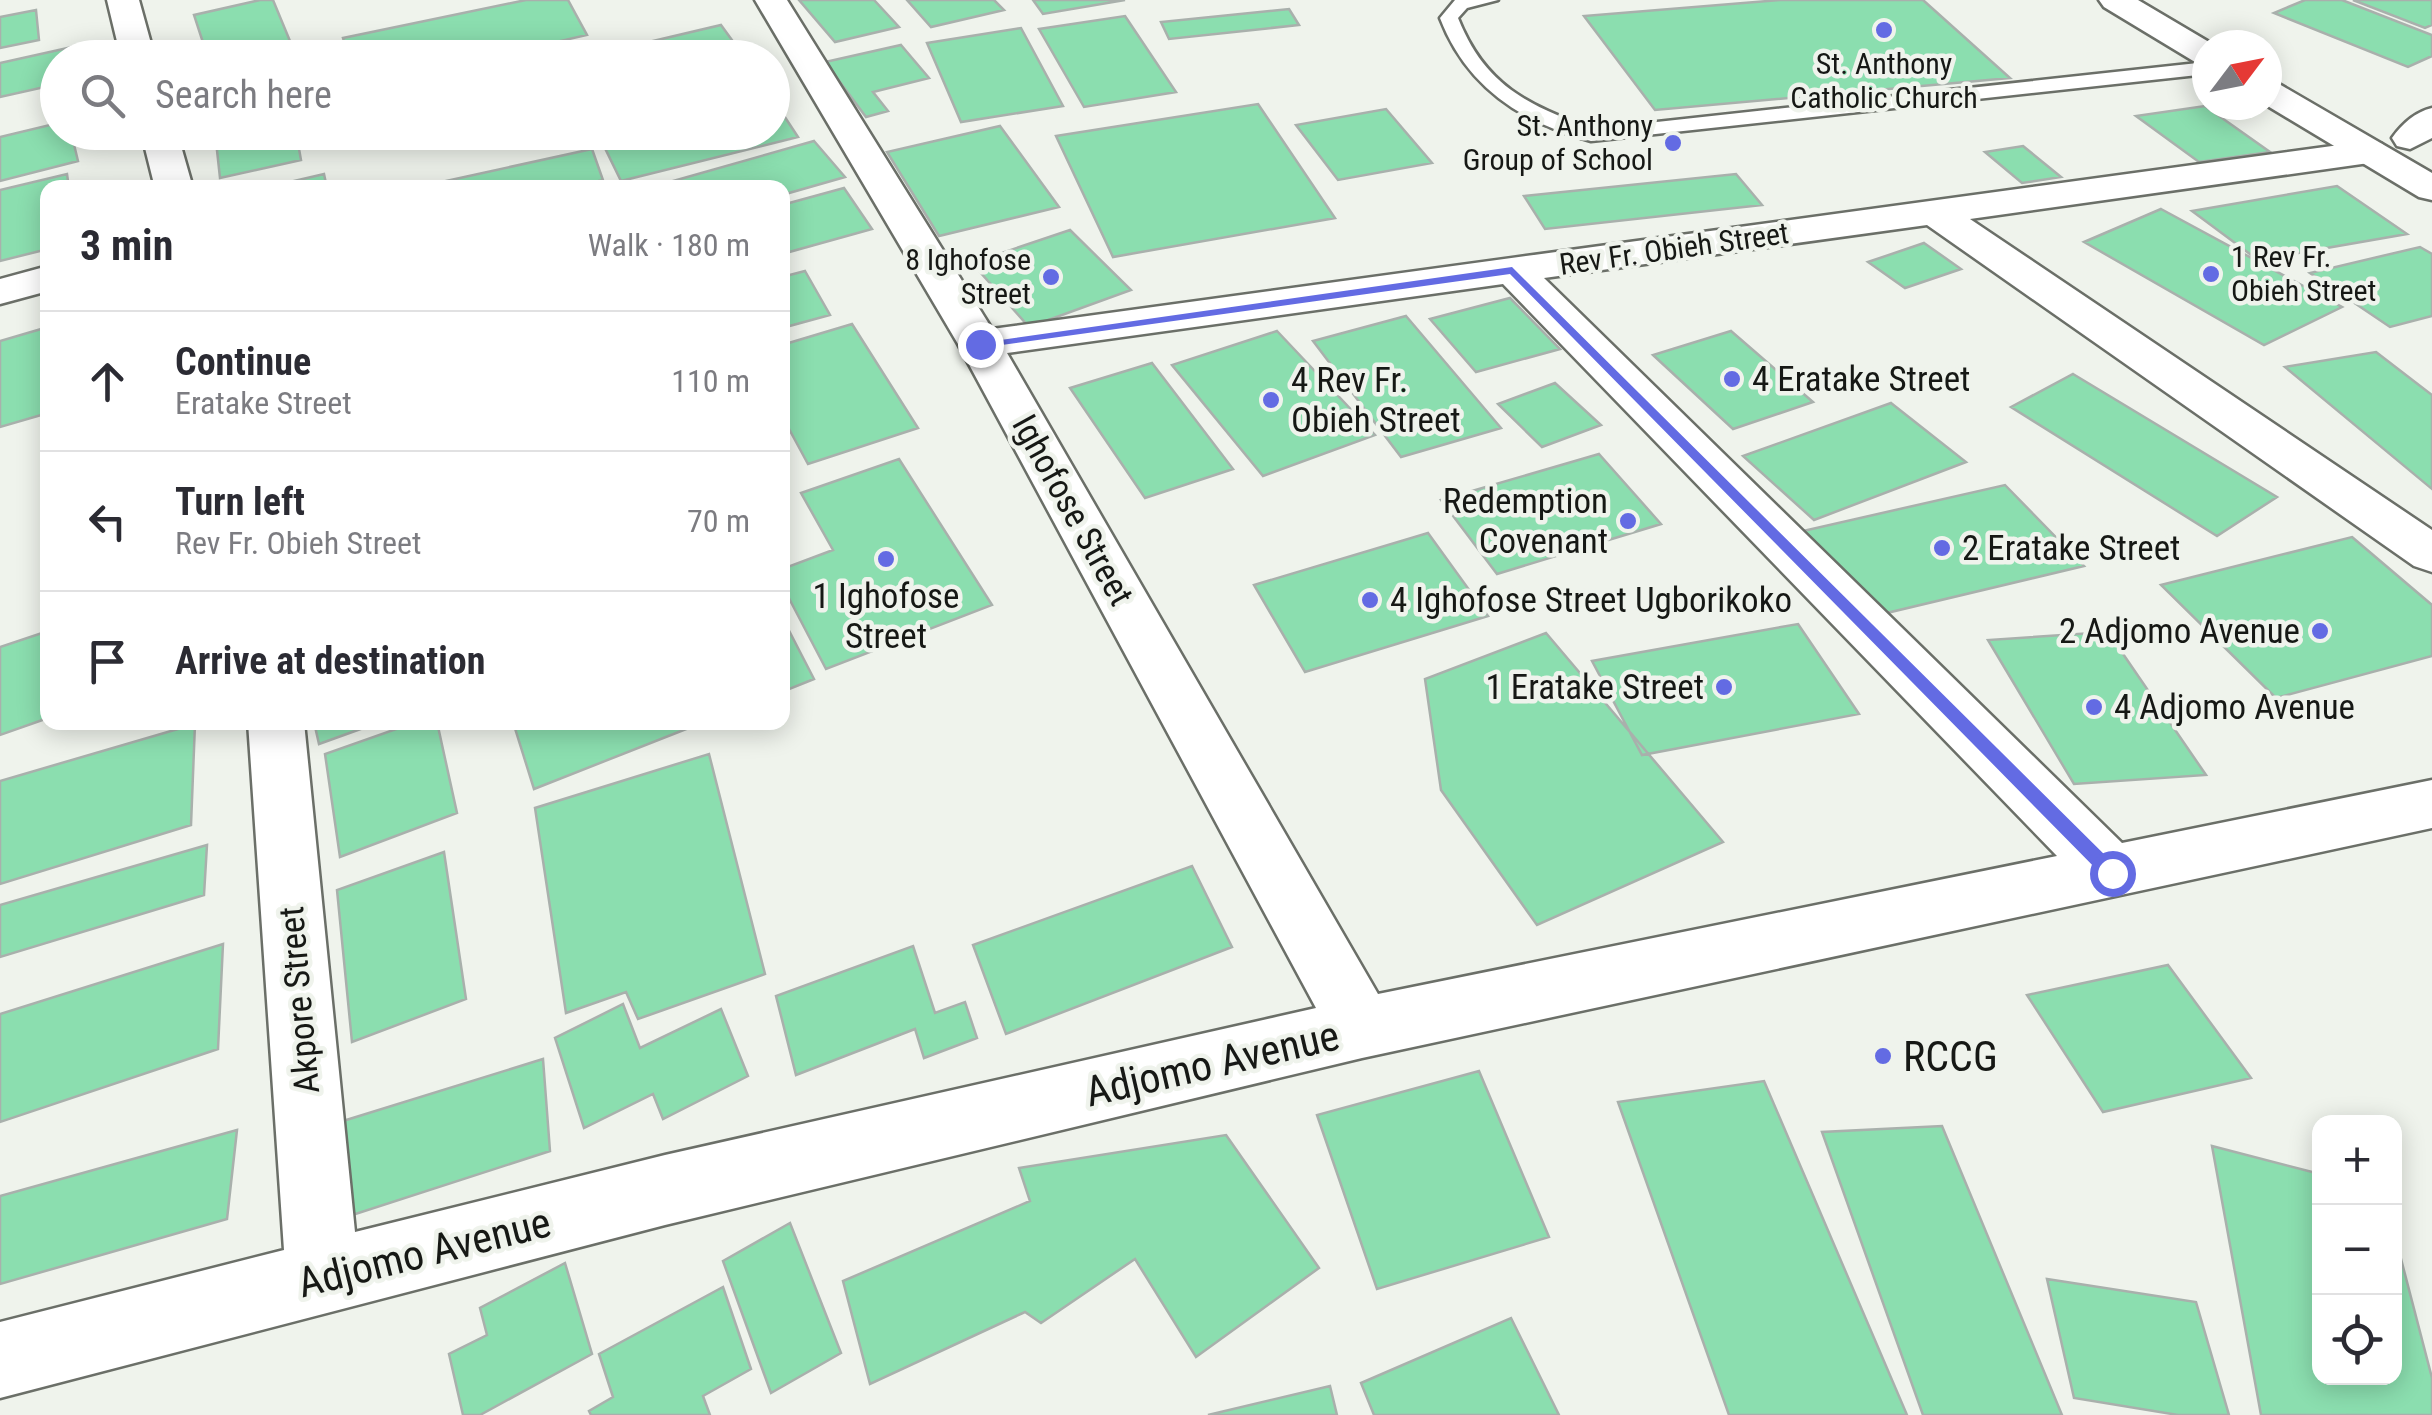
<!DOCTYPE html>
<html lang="en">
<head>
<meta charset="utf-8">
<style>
  :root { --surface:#fff; --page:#f2f2f3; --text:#2b2b33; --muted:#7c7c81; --line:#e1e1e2 }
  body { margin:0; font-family:"Roboto Condensed",sans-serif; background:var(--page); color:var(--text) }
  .controls { position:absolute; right:30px; bottom:30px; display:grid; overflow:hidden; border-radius:20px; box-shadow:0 5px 25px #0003 }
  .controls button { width:90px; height:90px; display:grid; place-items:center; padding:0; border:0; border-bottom:2px solid var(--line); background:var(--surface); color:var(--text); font:50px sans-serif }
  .compass { position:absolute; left:2192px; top:30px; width:90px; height:90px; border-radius:50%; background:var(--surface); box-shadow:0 5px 25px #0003; rotate:58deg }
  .stop { position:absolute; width:30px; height:30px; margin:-22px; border:8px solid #636be3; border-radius:50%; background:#fff }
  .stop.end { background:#636be3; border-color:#fff; box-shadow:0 2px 10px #0008 }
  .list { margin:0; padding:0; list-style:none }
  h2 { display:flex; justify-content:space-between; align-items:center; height:130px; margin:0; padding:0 40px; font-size:42px }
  h2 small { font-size:32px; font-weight:400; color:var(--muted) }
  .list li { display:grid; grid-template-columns:65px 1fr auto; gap:30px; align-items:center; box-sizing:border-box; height:140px; padding:0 40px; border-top:2px solid var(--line) }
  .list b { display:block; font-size:38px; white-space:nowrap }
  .list p { margin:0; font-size:32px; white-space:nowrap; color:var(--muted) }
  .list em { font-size:32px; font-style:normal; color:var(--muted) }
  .icon { flex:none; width:55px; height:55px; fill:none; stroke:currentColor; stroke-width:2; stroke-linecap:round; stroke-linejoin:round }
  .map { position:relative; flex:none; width:2432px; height:1415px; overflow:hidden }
  .search { position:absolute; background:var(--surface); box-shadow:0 5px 25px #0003; left:40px; top:40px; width:750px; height:110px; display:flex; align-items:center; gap:25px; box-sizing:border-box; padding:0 35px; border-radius:55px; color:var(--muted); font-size:38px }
  .panel { position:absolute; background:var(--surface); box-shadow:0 5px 25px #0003; left:40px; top:180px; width:750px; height:550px; border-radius:20px }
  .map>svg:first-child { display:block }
  .building { fill:#8bdeaf; stroke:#a9b0ac; stroke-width:2.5 }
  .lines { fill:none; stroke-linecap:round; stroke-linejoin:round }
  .lane-casing { stroke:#6b6f68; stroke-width:5 }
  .street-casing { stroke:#6b6f68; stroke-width:5 }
  .secondary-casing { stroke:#6b6f68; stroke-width:5 }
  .lane { fill:#fff; fill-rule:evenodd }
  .street { fill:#fff; fill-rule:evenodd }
  .secondary { fill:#fff; fill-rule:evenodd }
  .route { fill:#636be3 }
  .poi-dot { fill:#636be3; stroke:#eff3ec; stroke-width:4 }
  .labels { text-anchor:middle; stroke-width:9; stroke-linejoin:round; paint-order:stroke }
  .far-poi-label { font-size:30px; fill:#161815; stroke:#eff3ec; text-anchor:end }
  .far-street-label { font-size:30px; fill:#161815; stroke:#eff3ec }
  .poi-label { font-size:35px; fill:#161815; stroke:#eff3ec; text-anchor:start }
  .street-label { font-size:35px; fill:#161815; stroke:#eff3ec }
  .near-poi-label { font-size:42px; fill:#161815; stroke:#eff3ec; text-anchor:start }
  .near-street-label { font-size:42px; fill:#161815; stroke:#eff3ec }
</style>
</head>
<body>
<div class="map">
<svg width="2432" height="1415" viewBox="0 0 2432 1415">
  <rect width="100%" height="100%" fill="#eff3ec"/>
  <path class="building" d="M260 0H273L297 58H208L194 15Z
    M526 0H568L587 35 486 58H349L343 38Z
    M799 0H874L899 27 835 42Z
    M907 0H994L1004 10 931 27Z
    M1033 0H1125L1043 14Z
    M1780 0H1923L2010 78 1655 110 1584 16Z
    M2305 0H2342L2432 35V56L2408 67 2274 13Z
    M2353 0H2432V25L2425 28Z
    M1289 9 1299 25 1169 39 1161 22Z
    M36 10 39 40 0 48V17Z
    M1125 16 1176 92 1084 107 1039 29Z
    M721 25 745 58H581Z
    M1021 28 1063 106 961 122 927 43Z
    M901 45 929 78 873 92 888 111 866 117 825 62Z
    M72 47 74 58H58V84L0 97V63Z
    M773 99 798 137 621 181 601 140 632 132H772Z
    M1258 104 1335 218 1113 257 1056 136Z
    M2205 106 2270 152 2199 162 2136 116Z
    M1386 109 1432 163 1338 180 1296 125Z
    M58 123V132H71L78 161 0 181V137Z
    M1000 126 1059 207 939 236 887 152Z
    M215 132H296L301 160 220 178Z
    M814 141 845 177 782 195V188L652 187Z
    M2023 146 2061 177 2022 183 1985 152Z
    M592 149 603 180 570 188H414Z
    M67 174 69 188H48V249L0 261V190Z
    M324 174 327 188H264Z
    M1736 174 1762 205 1545 229 1524 196Z
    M2337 186 2407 234 2258 260 2192 211Z
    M844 188 872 229 782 254V205Z
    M2161 209 2342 307 2264 345 2084 242Z
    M1070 230 1131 290 1029 327 972 263Z
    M1924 243 1961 269 1905 288 1868 262Z
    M2420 247 2432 254V316L2390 327 2310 273Z
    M805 271 830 315 782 328V277Z
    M1510 298 1560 349 1476 372 1430 319Z
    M1406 316 1501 428 1401 457 1313 341Z
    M852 324 918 428 808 464 782 416V345Z
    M48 327V413L0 427V341Z
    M1277 331 1375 435 1263 476 1172 365Z
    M1731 331 1813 402 1733 429 1653 355Z
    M2376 352 2432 395V489L2285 367Z
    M1152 363 1233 469 1145 498 1070 388Z
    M2073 374 2277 497 2217 536 2011 407Z
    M1555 383 1601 425 1542 447 1498 404Z
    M1891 403 1966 462 1814 520 1743 456Z
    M1599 454 1661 524 1497 574 1441 500Z
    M899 459 992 605 826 669 782 585V569L833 550 801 493Z
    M2005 485 2084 566 1874 616 1803 531Z
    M1428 533 1488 616 1305 672 1254 585Z
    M2352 537 2432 605V656L2276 698 2161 585Z
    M782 617 814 679 782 692Z
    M1798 624 1859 714 1642 755 1592 661Z
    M48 631V718L0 735V647Z
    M2108 632 2206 775 2074 784 1988 640Z
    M1546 633 1723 842 1537 925 1441 790 1425 679Z
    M314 722H380L319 744Z
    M416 722H437L457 813 340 857 325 754Z
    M513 722H704L534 789Z
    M195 724 191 825 0 884V781Z
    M709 754 765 974 638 1019 626 992 566 1013 535 808Z
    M207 845 204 895 0 957V905Z
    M444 852 466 999 352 1042 337 890Z
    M1192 866 1232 947 1006 1034 973 945Z
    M223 944 218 1049 0 1122V1014Z
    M913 946 935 1013 965 1002 977 1038 924 1058 915 1029 796 1075 776 996Z
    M2168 965 2251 1078 2103 1112 2027 995Z
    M623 1004 640 1048 721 1009 748 1076 663 1119 653 1094 584 1128 555 1038Z
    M543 1059 550 1151 340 1219 343 1121Z
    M1479 1071 1549 1237 1377 1289 1317 1115Z
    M1764 1081 1907 1415H1729L1618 1102Z
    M1942 1126 2062 1415H1923L1822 1132Z
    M237 1130 227 1219 0 1284V1196Z
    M1226 1135 1319 1268 1196 1357 1135 1259 1041 1323 1025 1312 870 1384 843 1281 1030 1201 1019 1168Z
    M2212 1146 2320 1174V1378H2394V1232L2432 1378V1415H2261Z
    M790 1223 841 1353 771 1393 723 1261Z
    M565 1263 592 1354 480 1415H463L449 1354 487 1335 480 1308Z
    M2047 1279 2196 1302 2229 1415H2178L2074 1398Z
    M723 1287 751 1369 703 1396 710 1415H591L589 1411 613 1397 599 1354Z
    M1511 1318 1559 1415H1374L1361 1383Z
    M1330 1386 1337 1415H1208Z"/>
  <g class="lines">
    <g class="lane-casing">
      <path id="lane" d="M1455 0H1498L1467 8 1458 18C1485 86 1528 105 1593 129L2207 62V74L1591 141C1521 123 1466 86 1440 18Z"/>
    </g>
    <g class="street-casing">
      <path id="street" d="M107 0H139L155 58H121Z
        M755 0H787L992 329 2369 141 2382 144 2387 152 2382 160 2369 163 1970 219 2432 530V572L2414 566 1927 225 1544 278 2122 843 2432 780V828L1362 1058 665 1225 0 1398V1322L284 1250 248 722H304L355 1232 665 1155 1316 1008 958 344ZM1503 284 2057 856 1378 994 1007 353Z
        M2432 108V138L2410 149 2397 146 2392 138C2402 124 2415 112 2432 108Z
        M141 132H177L193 188H155Z
        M48 266V291L0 304V279Z"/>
    </g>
    <g class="secondary-casing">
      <path id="secondary" d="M2099 0H2138L2214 45H2207V65L2195 62 2104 7Z
        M2267 81 2279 84 2432 173V200L2419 197 2266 105Z"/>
    </g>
    <use href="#lane" class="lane"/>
    <use href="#street" class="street"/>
    <use href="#secondary" class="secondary"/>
  </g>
  <path class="route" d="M1512 267 2118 868V879H2106L1510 274 980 348 973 344Z"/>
  <g class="poi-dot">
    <circle cx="1884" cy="30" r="10"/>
    <circle cx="1673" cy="143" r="10"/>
    <circle cx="2211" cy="274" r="10"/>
    <circle cx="1051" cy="277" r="10"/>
    <circle cx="1732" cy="379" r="10"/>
    <circle cx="1271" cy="400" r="10"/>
    <circle cx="1628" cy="521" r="10"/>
    <circle cx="1942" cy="548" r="10"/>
    <circle cx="886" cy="559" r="10"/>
    <circle cx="1370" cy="600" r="10"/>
    <circle cx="2320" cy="631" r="10"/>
    <circle cx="1724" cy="687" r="10"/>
    <circle cx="2094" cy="707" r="10"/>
    <circle cx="1883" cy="1056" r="10"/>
  </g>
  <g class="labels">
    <g class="far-poi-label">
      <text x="1884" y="74" text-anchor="middle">St. Anthony<tspan x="1884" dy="34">Catholic Church</tspan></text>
      <text x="1653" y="136">St. Anthony<tspan x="1653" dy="34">Group of School</tspan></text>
      <text x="2231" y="267" text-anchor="start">1 Rev Fr.<tspan x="2231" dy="34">Obieh Street</tspan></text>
      <text x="1031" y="270">8 Ighofose<tspan x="1031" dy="34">Street</tspan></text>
    </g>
    <g class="far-street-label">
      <text transform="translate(1674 249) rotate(-8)" y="10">Rev Fr. Obieh Street</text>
    </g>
    <g class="poi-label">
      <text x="1752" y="391">4 Eratake Street</text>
      <text x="1291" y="392">4 Rev Fr.<tspan x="1291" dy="40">Obieh Street</tspan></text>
      <text x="1608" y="513" text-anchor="end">Redemption<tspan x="1608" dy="40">Covenant</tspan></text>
      <text x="1962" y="560">2 Eratake Street</text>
      <text x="886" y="608" text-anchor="middle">1 Ighofose<tspan x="886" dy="40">Street</tspan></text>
      <text x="1390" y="612">4 Ighofose Street Ugborikoko</text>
      <text x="2300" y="643" text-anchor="end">2 Adjomo Avenue</text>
      <text x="1704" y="699" text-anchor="end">1 Eratake Street</text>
      <text x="2114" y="719">4 Adjomo Avenue</text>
    </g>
    <g class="street-label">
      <text transform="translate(1073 510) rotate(61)" y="12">Ighofose Street</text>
      <text transform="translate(299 1000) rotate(-95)" y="12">Akpore Street</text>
    </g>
    <g class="near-poi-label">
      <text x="1903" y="1071">RCCG</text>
    </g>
    <g class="near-street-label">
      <text transform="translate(1212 1063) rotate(-13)" y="15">Adjomo Avenue</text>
      <text transform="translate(424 1252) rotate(-14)" y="15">Adjomo Avenue</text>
    </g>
  </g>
</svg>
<div class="controls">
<button>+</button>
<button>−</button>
<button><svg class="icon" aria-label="locate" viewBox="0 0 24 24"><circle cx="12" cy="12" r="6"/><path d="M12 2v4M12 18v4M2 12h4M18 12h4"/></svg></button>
</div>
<svg class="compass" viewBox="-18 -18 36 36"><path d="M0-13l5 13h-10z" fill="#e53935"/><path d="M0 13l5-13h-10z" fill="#7c7c81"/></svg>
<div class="stop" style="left:2112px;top:873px"></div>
<div class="stop end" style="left:980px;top:344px"></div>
<div class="search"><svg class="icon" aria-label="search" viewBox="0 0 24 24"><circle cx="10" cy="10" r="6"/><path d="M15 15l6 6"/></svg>Search here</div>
<section class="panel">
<h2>3 min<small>Walk · 180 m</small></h2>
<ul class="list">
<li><svg class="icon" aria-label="ahead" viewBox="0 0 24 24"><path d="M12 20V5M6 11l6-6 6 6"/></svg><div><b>Continue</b><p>Eratake Street</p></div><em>110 m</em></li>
<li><svg class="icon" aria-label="left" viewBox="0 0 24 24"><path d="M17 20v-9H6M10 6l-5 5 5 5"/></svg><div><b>Turn left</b><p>Rev Fr. Obieh Street</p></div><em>70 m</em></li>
<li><svg class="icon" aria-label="arrive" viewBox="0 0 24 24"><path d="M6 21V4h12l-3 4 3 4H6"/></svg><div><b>Arrive at destination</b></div></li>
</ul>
</section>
</div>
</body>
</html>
